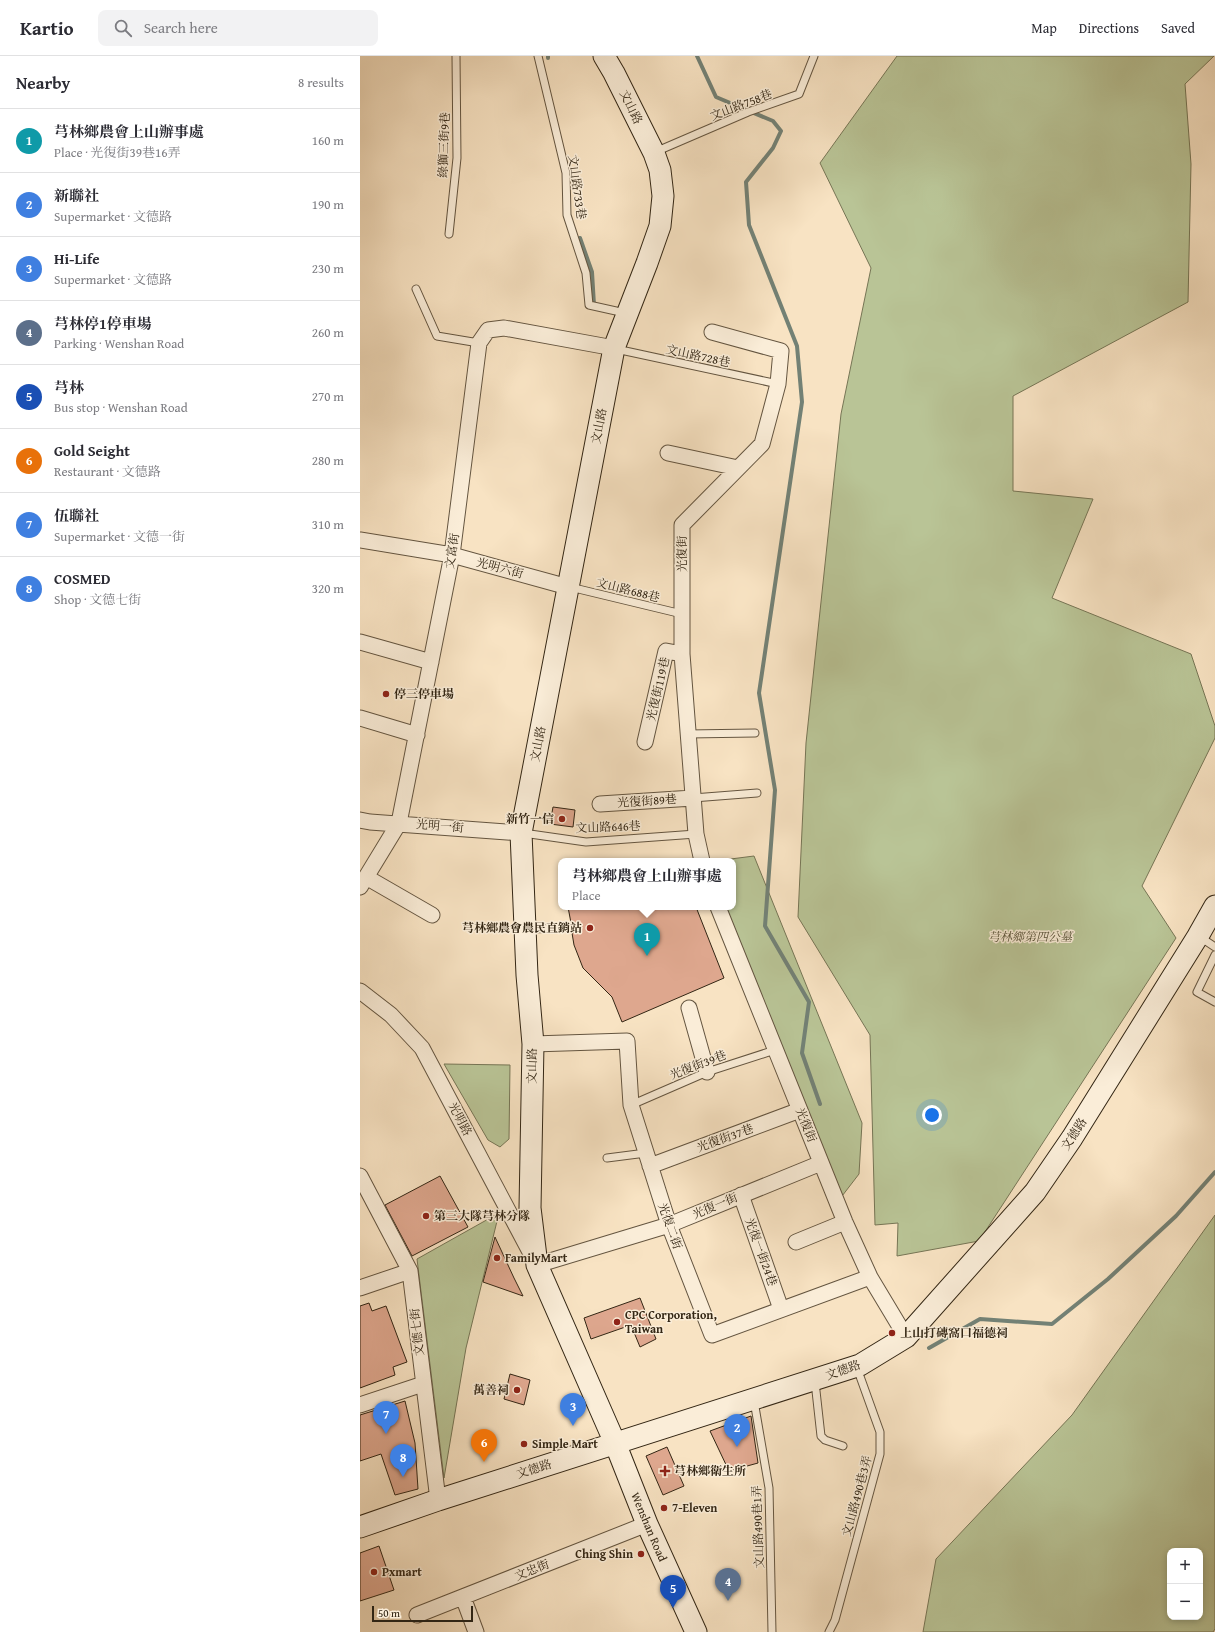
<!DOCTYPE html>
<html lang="en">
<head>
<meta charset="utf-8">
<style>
  :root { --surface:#fff; --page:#f2f2f3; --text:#2b2b33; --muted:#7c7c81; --line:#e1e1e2; --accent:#2563eb }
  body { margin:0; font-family:"Gentium Book Plus","Noto Serif TC",serif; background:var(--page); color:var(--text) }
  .controls { position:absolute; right:12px; bottom:12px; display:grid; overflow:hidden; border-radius:8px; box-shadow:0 2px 6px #0003 }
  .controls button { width:36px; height:36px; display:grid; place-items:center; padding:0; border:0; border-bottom:1px solid var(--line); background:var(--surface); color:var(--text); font:20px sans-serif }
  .scale { position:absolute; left:12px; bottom:10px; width:101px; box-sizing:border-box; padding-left:4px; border:2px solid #332614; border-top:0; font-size:11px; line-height:14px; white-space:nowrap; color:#332614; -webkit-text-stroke:3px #faedd8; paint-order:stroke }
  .you { position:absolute; left:572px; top:1059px; width:14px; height:14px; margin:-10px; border:3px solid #fff; border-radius:50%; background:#1a73e8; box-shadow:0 0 0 6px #1a73e833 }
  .badge { display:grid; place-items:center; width:26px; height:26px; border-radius:50%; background:var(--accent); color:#fff; font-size:13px; font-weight:700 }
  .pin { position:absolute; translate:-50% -33px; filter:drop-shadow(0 1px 2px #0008) }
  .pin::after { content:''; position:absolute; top:21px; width:14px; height:12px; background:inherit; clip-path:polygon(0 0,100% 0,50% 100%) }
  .popup { position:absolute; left:198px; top:802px; width:178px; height:52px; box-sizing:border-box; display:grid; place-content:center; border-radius:8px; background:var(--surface); filter:drop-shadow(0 1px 3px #0005); font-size:13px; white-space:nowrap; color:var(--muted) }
  .popup b { font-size:15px; color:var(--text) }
  .popup::after { content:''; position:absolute; left:50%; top:100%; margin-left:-8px; border:8px solid transparent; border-top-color:var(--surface) }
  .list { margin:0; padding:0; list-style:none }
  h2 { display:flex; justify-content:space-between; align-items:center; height:52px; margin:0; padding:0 16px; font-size:17px }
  h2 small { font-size:13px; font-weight:400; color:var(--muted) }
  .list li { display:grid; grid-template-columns:26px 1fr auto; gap:12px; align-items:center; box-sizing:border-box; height:64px; padding:0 16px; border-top:1px solid var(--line) }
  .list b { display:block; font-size:15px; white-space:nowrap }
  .list p { margin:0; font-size:13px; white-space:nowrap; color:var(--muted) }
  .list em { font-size:13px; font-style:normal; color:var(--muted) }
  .icon { flex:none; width:22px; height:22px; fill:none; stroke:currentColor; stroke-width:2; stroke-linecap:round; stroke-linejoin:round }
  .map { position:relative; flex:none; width:855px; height:1576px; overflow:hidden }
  header { display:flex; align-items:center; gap:24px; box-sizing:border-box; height:56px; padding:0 20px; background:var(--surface); border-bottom:1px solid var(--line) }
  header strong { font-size:19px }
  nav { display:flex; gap:22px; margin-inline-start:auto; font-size:14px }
  .search { width:280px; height:36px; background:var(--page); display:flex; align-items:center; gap:10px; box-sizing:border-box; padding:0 14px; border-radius:8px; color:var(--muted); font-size:15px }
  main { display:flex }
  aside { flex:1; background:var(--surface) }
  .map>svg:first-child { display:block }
  .green { fill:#b9c496; stroke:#767555; fill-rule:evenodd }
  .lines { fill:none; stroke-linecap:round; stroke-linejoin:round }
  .stream { stroke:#738175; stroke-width:4 }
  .building { fill:#dea78e; stroke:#332614 }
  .lane-casing { stroke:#645540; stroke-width:9 }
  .street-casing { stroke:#645540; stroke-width:17 }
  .secondary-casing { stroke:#332614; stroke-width:23 }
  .lane { stroke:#faedd8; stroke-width:7 }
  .street { stroke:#faedd8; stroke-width:15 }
  .secondary { stroke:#faedd8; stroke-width:21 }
  .poi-dot { fill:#8f2418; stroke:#faedd8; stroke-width:1.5 }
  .labels { text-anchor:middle; stroke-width:3; stroke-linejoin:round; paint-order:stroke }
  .street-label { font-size:12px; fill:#332614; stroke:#faedd8 }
  .poi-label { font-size:12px; font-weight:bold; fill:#332614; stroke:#faedd8; text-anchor:start }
  .park-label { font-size:12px; font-style:italic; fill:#544e34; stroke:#faedd8 }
</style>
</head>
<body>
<header>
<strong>Kartio</strong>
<div class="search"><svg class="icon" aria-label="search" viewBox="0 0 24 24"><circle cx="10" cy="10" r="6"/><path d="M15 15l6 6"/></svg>Search here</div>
<nav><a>Map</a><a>Directions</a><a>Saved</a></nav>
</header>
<main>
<aside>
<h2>Nearby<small>8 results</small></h2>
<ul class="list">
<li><span class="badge" style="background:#0f9aa8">1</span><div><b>芎林鄉農會上山辦事處</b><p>Place · 光復街39巷16弄</p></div><em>160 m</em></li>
<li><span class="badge" style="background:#3f7fe0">2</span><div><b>新聯社</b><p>Supermarket · 文德路</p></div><em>190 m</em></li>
<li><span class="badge" style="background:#3f7fe0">3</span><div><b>Hi-Life</b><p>Supermarket · 文德路</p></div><em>230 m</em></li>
<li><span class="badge" style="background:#5c6f8a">4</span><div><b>芎林停1停車場</b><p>Parking · Wenshan Road</p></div><em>260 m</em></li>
<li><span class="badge" style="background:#1a4fb4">5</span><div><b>芎林</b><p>Bus stop · Wenshan Road</p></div><em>270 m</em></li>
<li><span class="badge" style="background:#e8710a">6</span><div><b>Gold Seight</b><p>Restaurant · 文德路</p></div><em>280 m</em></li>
<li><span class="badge" style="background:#3f7fe0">7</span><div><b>伍聯社</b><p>Supermarket · 文德一街</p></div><em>310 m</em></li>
<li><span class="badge" style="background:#3f7fe0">8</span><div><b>COSMED</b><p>Shop · 文德七街</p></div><em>320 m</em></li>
</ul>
</aside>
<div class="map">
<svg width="855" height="1576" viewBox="0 0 855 1576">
  <rect width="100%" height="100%" fill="#f8e3c3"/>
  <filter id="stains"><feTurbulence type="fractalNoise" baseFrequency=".005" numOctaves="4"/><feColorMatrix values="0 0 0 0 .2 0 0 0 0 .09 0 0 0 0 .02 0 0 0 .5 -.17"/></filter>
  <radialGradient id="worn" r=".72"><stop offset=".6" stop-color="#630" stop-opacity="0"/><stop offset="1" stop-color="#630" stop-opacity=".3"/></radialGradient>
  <path class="green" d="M537 0H854L825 28 831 108 828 246 653 340V435L733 443 692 542 831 598 855 670V682L782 830 816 882 619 1185 537 1200 538 1167 515 1169 510 979 438 861 446 687 481 358 511 212 460 107Z
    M394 800 502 1067 499 1118 479 1144 361 851H373V805H355Z
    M84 1008 150 1009 149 1083 140 1091 128 1084Z
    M139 1157 106 1292 84 1422 57 1203Z
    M855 1159V1573L853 1576H563L576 1503 712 1359ZM810 1495H840V1561H810Z"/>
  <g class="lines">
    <path class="stream" d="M188 0V2
      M337 0 356 41 413 65 421 75 413 92 386 126 389 169 437 290 442 346 399 637 415 734 405 870 449 946 442 997 460 1048
      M220 182 232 216 234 249
      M569 1292 620 1263 692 1268 748 1223 816 1160 855 1116"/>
  </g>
  <path class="building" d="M193 751 215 754 213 771 190 768Z
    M208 851H336L364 922 262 966 252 941 223 912 214 889 212 877 216 875 217 872 215 868 211 867Z
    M80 1120 108 1171 52 1200 25 1149Z
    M135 1181 154 1222 163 1240 123 1226Z
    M280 1242 296 1283 280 1291 271 1269 231 1283 224 1262Z
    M9 1247 12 1255 26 1250 47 1306 33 1311 35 1319 0 1332V1250Z
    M150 1318 170 1324 164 1349 144 1343Z
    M45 1345 55 1387 58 1433 35 1439 21 1398 0 1405V1359Z
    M391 1360 398 1407 369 1415 350 1375Z
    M307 1391 324 1430 303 1439 286 1400Z
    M19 1490 34 1534 0 1545V1497Z"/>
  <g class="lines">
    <g class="lane-casing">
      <path id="lane" d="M178 0 206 117 207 159 226 217 229 249 265 257
        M295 96 388 56 439 38 454 0
        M89 178 97 102 96 0
        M56 233 77 280 119 287
        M256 293 418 328
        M210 531 322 558
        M328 678 395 677
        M333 742 397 737
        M163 777 226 786 336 778
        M167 873 212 872
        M840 881 855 891
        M855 899 837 936 855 946
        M271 1049 347 1016 415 994
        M247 1102 286 1097
        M455 1326 461 1380 465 1384 483 1390
        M394 1345 409 1432 412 1576
        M469 1576 475 1564 520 1398V1376L497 1312"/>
    </g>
    <g class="street-casing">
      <path id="street" d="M308 397 378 412
        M0 484 92 499 208 531
        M0 586 71 606
        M0 662 57 679
        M285 686 306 595 322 598
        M240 748 333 742
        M0 764 10 766 161 777
        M342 805 336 778 322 598V469L402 388 418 328 421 295 352 276
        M6 821 72 859
        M0 831 39 767 92 499 119 287 128 274 144 272 254 292
        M358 851 485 1166 510 1221 546 1281
        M0 935 31 959 62 992 177 1209 309 1169 461 1107
        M329 952 347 1016
        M173 988 267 985 271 1049 309 1169 352 1279 510 1221
        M290 1110 440 1054
        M0 1120 50 1215 78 1444
        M381 1139 421 1253
        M436 1186 485 1166
        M0 1232 50 1215
        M0 1349 63 1328
        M103 1541 116 1576
        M57 1559 287 1468"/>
    </g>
    <g class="secondary-casing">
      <path id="secondary" d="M244 0 254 17 294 97 300 114 303 140 300 170 287 207 254 292 161 777 167 919 173 988 170 1152 177 1209 255 1387 287 1468 336 1576
        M0 1471 78 1444 500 1309 546 1281 675 1136 712 1082 838 880 855 850"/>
    </g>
    <use href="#lane" class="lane"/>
    <use href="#street" class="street"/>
    <use href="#secondary" class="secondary"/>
  </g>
  <g class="poi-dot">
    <circle cx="26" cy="638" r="4"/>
    <circle cx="202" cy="763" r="4"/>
    <circle cx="230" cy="872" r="4"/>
    <circle cx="66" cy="1160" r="4"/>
    <circle cx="137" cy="1202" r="4"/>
    <circle cx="257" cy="1266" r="4"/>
    <circle cx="532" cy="1277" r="4"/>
    <circle cx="157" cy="1334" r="4"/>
    <circle cx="164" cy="1388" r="4"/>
    <path d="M303 1409h4v4h4v4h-4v4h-4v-4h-4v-4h4z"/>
    <circle cx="304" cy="1452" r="4"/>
    <circle cx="281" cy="1498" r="4"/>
    <circle cx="14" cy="1516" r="4"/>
  </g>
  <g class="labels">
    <g class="street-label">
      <text transform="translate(381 49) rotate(-21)" y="4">文山路758巷</text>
      <text transform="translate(271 51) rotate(64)" y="4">文山路</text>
      <text transform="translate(84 89) rotate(-88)" y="4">綠獅三街9巷</text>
      <text transform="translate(217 131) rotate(82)" y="4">文山路733巷</text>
      <text transform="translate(338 300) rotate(12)" y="4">文山路728巷</text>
      <text transform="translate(239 370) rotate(-79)" y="4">文山路</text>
      <text transform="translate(92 495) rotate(-81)" y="4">文富街</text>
      <text transform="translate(322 498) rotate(-90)" y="4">光復街</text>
      <text transform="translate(140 512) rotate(15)" y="4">光明六街</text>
      <text transform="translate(268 534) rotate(14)" y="4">文山路688巷</text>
      <text transform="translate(298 633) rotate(-77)" y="4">光復街119巷</text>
      <text transform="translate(178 688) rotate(-79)" y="4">文山路</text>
      <text transform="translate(287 745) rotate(-4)" y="4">光復街89巷</text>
      <text transform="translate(80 770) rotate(5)" y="4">光明一街</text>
      <text transform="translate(248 771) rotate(-2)" y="4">文山路646巷</text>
      <text transform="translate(338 1009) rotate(-21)" y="4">光復街39巷</text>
      <text transform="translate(172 1010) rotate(-89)" y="4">文山路</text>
      <text transform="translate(100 1063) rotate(62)" y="4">光明路</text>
      <text transform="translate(446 1069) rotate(68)" y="4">光復街</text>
      <text transform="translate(714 1078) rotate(-57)" y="4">文德路</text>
      <text transform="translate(365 1082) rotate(-20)" y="4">光復街37巷</text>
      <text transform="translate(355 1150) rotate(-23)" y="4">光復一街</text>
      <text transform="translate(310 1170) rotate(70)" y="4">光復二街</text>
      <text transform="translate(401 1196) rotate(70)" y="4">光復一街24巷</text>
      <text transform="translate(57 1276) rotate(-96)" y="4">文德七街</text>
      <text transform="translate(483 1314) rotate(-19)" y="4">文德路</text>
      <text transform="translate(174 1413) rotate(-18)" y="4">文德路</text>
      <text transform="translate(497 1440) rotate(-75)" y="4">文山路490巷3弄</text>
      <text transform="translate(289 1471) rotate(67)" y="4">Wenshan Road</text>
      <text transform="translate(398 1471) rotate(-92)" y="4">文山路490巷1弄</text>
      <text transform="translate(172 1514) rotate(-22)" y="4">文忠街</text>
    </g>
    <g class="poi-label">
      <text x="34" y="642">停三停車場</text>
      <text x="194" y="767" text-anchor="end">新竹一信</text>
      <text x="222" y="876" text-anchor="end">芎林鄉農會農民直銷站</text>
      <text x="74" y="1164">第三大隊芎林分隊</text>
      <text x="145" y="1206">FamilyMart</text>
      <text x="265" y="1263">CPC Corporation,<tspan x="265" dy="14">Taiwan</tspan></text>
      <text x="540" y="1281">上山打磚窩口福德祠</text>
      <text x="149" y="1338" text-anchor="end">萬善祠</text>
      <text x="172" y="1392">Simple Mart</text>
      <text x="314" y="1419">芎林鄉衛生所</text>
      <text x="312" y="1456">7-Eleven</text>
      <text x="273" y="1502" text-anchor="end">Ching Shin</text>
      <text x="22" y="1520">Pxmart</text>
    </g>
    <g class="park-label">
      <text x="670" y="885">芎林鄉第四公墓</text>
    </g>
  </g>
  <rect width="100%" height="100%" filter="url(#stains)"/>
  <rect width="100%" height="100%" fill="url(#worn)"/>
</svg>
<div class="controls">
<button>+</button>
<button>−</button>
</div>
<div class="scale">50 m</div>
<div class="you"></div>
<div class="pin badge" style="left:287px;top:900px;background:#0f9aa8">1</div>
<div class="popup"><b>芎林鄉農會上山辦事處</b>Place</div>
<div class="pin badge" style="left:377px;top:1391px;background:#3f7fe0">2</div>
<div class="pin badge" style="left:213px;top:1370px;background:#3f7fe0">3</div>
<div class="pin badge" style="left:368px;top:1545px;background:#5c6f8a">4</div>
<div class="pin badge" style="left:313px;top:1552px;background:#1a4fb4">5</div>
<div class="pin badge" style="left:124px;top:1406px;background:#e8710a">6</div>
<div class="pin badge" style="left:26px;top:1378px;background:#3f7fe0">7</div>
<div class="pin badge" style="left:43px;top:1421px;background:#3f7fe0">8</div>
</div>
</main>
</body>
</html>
